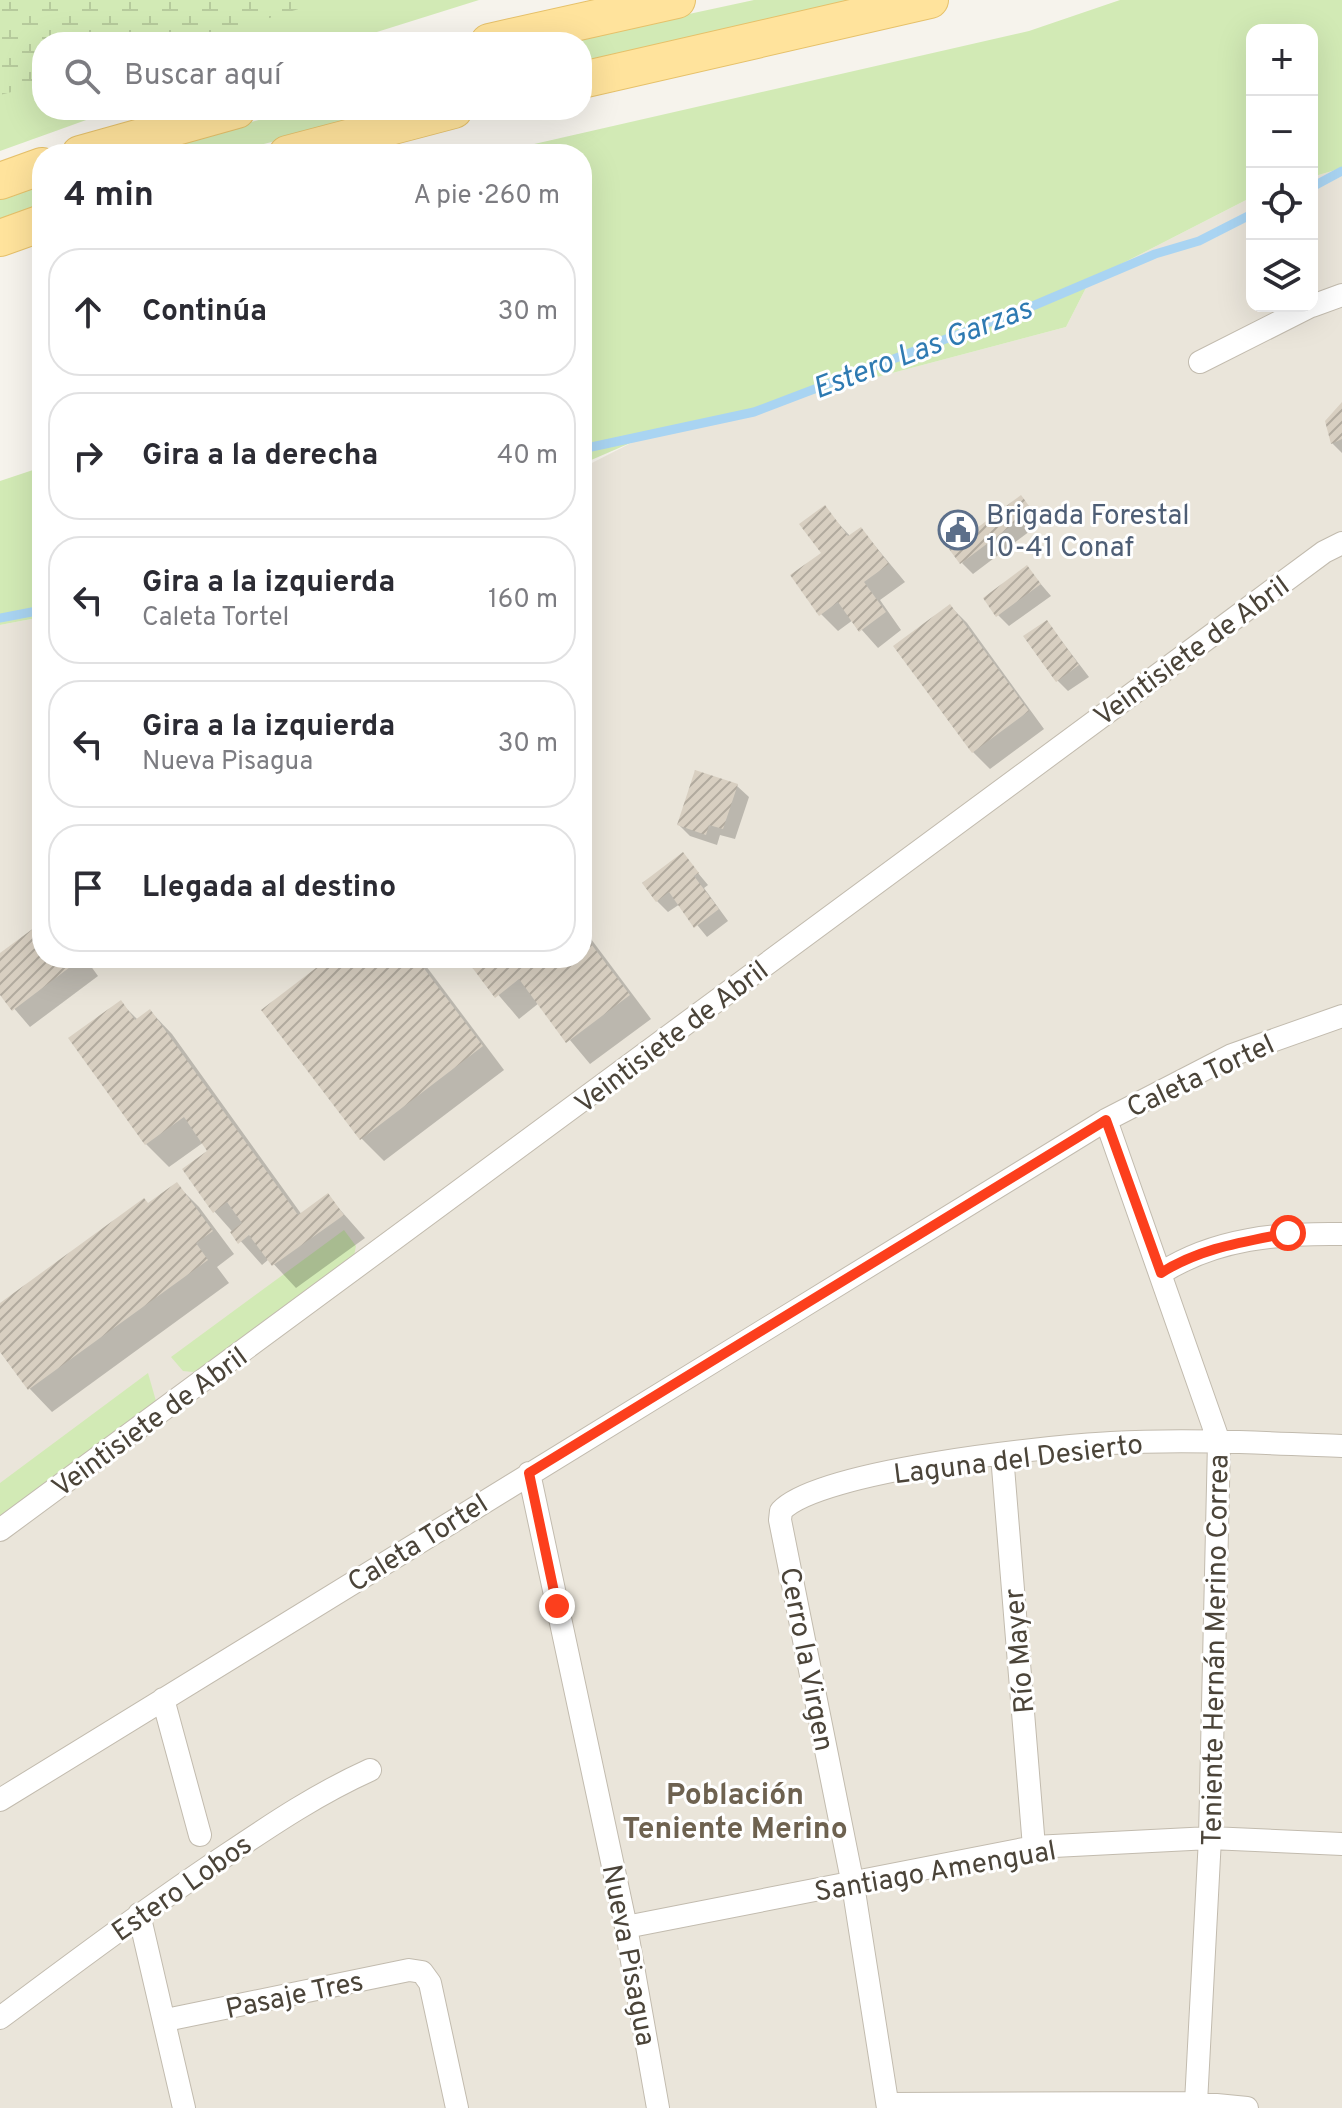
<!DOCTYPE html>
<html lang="es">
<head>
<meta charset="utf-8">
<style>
  :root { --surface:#fff; --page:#f7f7f7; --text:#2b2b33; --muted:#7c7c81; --line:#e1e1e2 }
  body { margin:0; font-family:Overpass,sans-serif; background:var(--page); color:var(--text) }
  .controls { position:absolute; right:24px; top:24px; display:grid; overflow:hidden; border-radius:16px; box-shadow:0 8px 32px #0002 }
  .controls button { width:72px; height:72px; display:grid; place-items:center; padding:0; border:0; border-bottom:2px solid var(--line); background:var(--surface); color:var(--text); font:40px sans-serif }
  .stop { position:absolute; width:24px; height:24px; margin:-18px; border:6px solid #fc3f1d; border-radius:50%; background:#fff }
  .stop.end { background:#fc3f1d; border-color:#fff; box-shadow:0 2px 8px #0008 }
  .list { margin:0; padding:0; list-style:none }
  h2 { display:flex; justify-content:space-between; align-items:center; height:104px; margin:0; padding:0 32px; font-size:34px }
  h2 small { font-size:26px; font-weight:400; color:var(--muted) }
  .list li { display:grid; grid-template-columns:52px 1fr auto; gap:24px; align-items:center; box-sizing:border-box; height:128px; margin:0 16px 16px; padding:0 16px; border:2px solid var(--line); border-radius:32px }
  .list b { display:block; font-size:30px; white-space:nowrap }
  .list p { margin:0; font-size:26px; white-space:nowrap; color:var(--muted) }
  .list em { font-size:26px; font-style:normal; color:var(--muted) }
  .icon { flex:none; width:44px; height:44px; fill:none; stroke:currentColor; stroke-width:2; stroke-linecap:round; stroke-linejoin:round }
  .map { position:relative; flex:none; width:1342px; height:2108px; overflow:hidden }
  .search { position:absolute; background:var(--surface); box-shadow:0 8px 32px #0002; left:32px; top:32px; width:560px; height:88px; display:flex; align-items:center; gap:20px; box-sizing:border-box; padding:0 28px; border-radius:32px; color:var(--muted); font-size:30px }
  .panel { position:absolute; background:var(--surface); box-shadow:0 8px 32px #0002; left:32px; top:144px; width:560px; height:824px; border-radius:32px }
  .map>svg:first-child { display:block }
  .residential { fill:#eae5da }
  .grass { fill:#d2eab5 }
  .wetland { fill:url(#wetland-marsh) }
  .shadow { fill:#0003 }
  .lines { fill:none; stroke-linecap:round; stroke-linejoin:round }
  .stream { stroke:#a9d4f2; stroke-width:9 }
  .building { fill:url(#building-hatch) }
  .street-casing { stroke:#c2bbae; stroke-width:24 }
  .primary-casing { stroke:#e6c16a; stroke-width:38 }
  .street { stroke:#fff; stroke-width:22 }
  .primary { stroke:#ffe39c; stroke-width:36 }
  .route { stroke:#fc3f1d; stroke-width:10 }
  .labels { text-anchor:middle; stroke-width:6; stroke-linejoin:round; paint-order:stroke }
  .service-label { font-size:28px; fill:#4e5e75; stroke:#fff; text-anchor:start }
  .street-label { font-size:28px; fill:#4b4439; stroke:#fff }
  .water-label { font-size:30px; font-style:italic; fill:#2e7ab2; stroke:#fff }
  .neighbourhood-label { font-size:30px; font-weight:bold; fill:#6e6250; stroke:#fff }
</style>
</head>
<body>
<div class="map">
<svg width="1342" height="2108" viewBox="0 0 1342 2108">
  <defs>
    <pattern id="wetland-marsh" width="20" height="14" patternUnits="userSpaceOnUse" patternTransform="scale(2)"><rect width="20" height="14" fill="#d2eab5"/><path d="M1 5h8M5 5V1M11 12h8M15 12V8" fill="none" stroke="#b6ca9c"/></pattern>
    <pattern id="building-hatch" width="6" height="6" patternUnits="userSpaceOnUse" patternTransform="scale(2)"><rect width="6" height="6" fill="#d8cfc1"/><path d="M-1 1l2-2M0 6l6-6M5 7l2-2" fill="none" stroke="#b1aa9e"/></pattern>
  </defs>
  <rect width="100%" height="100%" fill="#f6f3ec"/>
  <path class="residential" d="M1342 168V2108H0V625L42 617V958H582V468L635 441 1066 327 1090 280 1252 197V306H1312V177Z"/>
  <path class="grass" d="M0 0H479L345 42H42V110H114L0 151Z
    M754 0H863L582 64V42H559Z
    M1120 0H1342V168L1312 177V30H1252V197L1090 280 1066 327 635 441 582 464V154H491L1029 31Z
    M296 110H397L225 154H133Z
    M42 182V208L0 223V197Z
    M42 467V617L0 625V481Z
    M344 1230 356 1246 354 1256 201 1369 193 1372 183 1371 171 1357Z
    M148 1373 156 1401 0 1517V1483Z"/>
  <path class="wetland" d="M0 0H328L191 42H42V84L0 95Z"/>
  <path class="shadow" d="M1342 405V453L1332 443Z
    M1020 497 1042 522 973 574 962 563Z
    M824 508 851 537 861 529 905 582 880 600 901 630 878 648 853 620 838 631 821 614Z
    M1027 568 1051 596 1009 626 998 615Z
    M950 606 967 623 1044 729 990 769 973 752Z
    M1047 622 1089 677 1068 691 1057 680Z
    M737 786 749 797 735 839 720 835 717 845 690 836 679 825Z
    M683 855 708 885 704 888 728 921 707 937 680 904 668 912 657 901Z
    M42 924V958H85L98 976 30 1027 0 992V956Z
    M582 927 651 1019 590 1064 539 1003 519 1019 467 958H582Z
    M333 958H420L504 1070 384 1161 361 1138Z
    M121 1003 138 1020 150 1011 172 1034 302 1215 328 1196 365 1238 296 1288 269 1259 262 1265 214 1211 210 1151 204 1142 169 1167 146 1144Z
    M177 1185 199 1207 234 1254 217 1267 229 1283 52 1412 30 1389 0 1348V1305Z"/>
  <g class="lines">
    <path class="stream" d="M1312 187 1342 171
      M582 449 754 412 1035 305 1155 254 1199 241 1252 214
      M0 618 42 610"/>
  </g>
  <path class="building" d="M1342 402V439L1331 444 1325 421Z
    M1021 495 1032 510 960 564 949 549Z
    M825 505 848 536 861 527 889 564 864 582 886 612 859 632 838 602 819 616 790 575 821 553 799 524Z
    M1027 565 1041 584 996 617 983 598Z
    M950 604 1029 711 972 753 893 646Z
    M1047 620 1079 665 1056 682 1023 636Z
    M695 770 738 784 723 829 709 825 706 835 677 825Z
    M683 852 699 873 694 876 719 909 694 928 669 892 656 902 642 883Z
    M42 922V958H82L12 1011 0 995V953Z
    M582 932 630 995 566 1043 519 979 495 998 465 958H582Z
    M329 958H416L483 1046 360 1140 261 1010Z
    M121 1000 135 1020 150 1009 298 1215 328 1193 344 1215 272 1266 249 1235 238 1244 230 1232 242 1223 227 1202 213 1213 182 1169 207 1151 184 1117 145 1145 68 1038Z
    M177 1182 213 1231 196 1243 208 1260 28 1390 0 1352V1303L144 1198 148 1203Z"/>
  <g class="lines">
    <g class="street-casing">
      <path id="street" d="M1312 306 1342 295
        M1200 362 1311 306
        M1106 1120 1219 1442 1210 1838 1196 2103
        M1161 1273C1216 1238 1279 1233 1342 1234
        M1002 1455 1034 1847
        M529 1473 626 1927 658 2108
        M0 1530 1235 618 1324 552 1342 543
        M163 1699 200 1835
        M0 1800 1106 1120 1232 1055 1342 1016
        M139 1914 184 2108
        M626 1927 1034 1847 1210 1838 1342 1844
        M0 2018C75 1962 150 1906 228 1854 274 1823 319 1793 370 1770
        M166 2020 409 1970 422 1972 430 1983 457 2108
        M888 2104 1196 2103 1247 2108
        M888 2108 853 1885 780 1520 781 1511C818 1470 1051 1446 1111 1443 1188 1439 1265 1443 1342 1446"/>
    </g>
    <g class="primary-casing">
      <path id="primary" d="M489 42 677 0
        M582 80 930 0
        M80 154 237 110
        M287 154 454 110
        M0 181 42 166
        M0 238 42 223"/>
    </g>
    <use href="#street" class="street"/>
    <use href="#primary" class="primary"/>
  </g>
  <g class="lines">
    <path class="route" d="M557 1606 529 1473 1106 1120 1161 1273C1200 1248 1243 1242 1288 1233"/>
  </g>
  <defs>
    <g id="civic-ring" transform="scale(2)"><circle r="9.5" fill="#fff" stroke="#5c6f8a" stroke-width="1.5"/><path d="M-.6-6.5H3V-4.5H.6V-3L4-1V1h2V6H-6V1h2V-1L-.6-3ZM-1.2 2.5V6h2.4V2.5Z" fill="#5c6f8a"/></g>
  </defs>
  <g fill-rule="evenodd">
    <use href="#civic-ring" x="958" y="530"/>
  </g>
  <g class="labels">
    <g class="service-label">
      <text x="986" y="524">Brigada Forestal<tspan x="986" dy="32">10-41 Conaf</tspan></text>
    </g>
    <g class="street-label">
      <text transform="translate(1191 650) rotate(-36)" y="10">Veintisiete de Abril</text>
      <text transform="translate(671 1036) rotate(-37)" y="10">Veintisiete de Abril</text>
      <text transform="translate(1200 1075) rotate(-25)" y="10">Caleta Tortel</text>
      <text transform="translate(149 1421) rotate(-36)" y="10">Veintisiete de Abril</text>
      <text transform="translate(1018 1458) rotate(-7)" y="10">Laguna del Desierto</text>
      <text transform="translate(417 1542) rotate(-32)" y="10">Caleta Tortel</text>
      <text transform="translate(1214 1650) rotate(-89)" y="10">Teniente Hernán Merino Correa</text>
      <text transform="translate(1018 1651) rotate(-95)" y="10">Río Mayer</text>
      <text transform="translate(808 1659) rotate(79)" y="10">Cerro la Virgen</text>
      <text transform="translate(935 1870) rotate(-10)" y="10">Santiago Amengual</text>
      <text transform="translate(181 1887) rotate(-35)" y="10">Estero Lobos</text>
      <text transform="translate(630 1955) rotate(79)" y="10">Nueva Pisagua</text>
      <text transform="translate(294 1994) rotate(-12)" y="10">Pasaje Tres</text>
    </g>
    <g class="water-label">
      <text transform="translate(922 348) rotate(-21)" y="10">Estero Las Garzas</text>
    </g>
    <g class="neighbourhood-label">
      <text x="735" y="1804">Población<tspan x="735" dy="34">Teniente Merino</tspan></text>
    </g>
  </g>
</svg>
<div class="controls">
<button>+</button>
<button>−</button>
<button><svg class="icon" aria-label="locate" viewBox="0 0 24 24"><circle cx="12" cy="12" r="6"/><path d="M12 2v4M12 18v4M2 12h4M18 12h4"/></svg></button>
<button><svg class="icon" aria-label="layers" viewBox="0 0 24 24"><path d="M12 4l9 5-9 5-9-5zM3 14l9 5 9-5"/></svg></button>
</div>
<div class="stop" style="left:1288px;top:1233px"></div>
<div class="stop end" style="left:557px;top:1606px"></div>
<div class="search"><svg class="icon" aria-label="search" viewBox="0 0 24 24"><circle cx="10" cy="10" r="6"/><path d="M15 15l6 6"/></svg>Buscar aquí</div>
<section class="panel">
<h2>4 min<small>A pie · 260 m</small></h2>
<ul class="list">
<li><svg class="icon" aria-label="ahead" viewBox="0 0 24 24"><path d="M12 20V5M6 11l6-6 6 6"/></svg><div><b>Continúa</b></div><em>30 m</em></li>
<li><svg class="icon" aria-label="right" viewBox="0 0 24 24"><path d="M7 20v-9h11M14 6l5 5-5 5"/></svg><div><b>Gira a la derecha</b></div><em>40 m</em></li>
<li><svg class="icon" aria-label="left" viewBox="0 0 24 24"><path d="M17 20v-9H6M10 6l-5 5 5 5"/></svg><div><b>Gira a la izquierda</b><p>Caleta Tortel</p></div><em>160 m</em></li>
<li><svg class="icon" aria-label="left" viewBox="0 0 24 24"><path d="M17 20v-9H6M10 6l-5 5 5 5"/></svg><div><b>Gira a la izquierda</b><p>Nueva Pisagua</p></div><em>30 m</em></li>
<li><svg class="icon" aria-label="arrive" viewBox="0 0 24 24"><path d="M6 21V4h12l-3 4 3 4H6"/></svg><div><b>Llegada al destino</b></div></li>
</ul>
</section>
</div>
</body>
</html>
